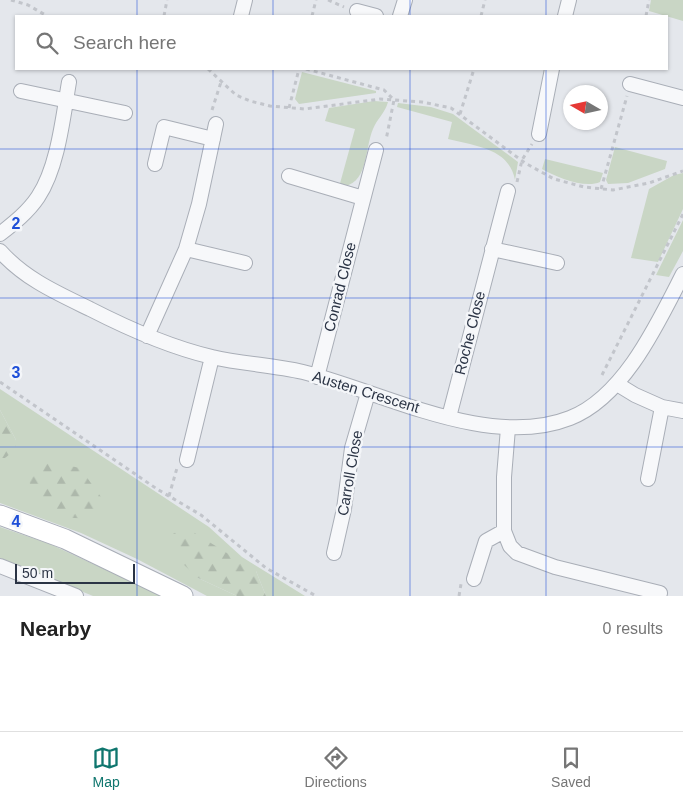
<!DOCTYPE html>
<html lang="en">
<head>
<meta charset="utf-8">
<style>
  :root { --surface:#fff; --page:#f2f2f2; --text:#222; --muted:#767676; --line:#e0e0e0; --accent:#0f766e }
  body { margin:0; font-family:Helvetica,sans-serif; background:var(--page); color:var(--text) }
  .compass { position:absolute; left:563px; top:85px; width:45px; height:45px; border-radius:50%; background:var(--surface); box-shadow:0 1px 4px #0004; rotate:279deg }
  .scale { position:absolute; left:15px; bottom:12px; width:120px; box-sizing:border-box; padding-left:5px; border:2px solid #2b3445; border-top:0; font-size:14px; line-height:18px; white-space:nowrap; color:#2b3445; -webkit-text-stroke:4px #f4f6f9; paint-order:stroke }
  .list { margin:0; padding:0; list-style:none }
  h2 { display:flex; justify-content:space-between; align-items:center; height:65px; margin:0; padding:0 20px; font-size:21px }
  h2 small { font-size:16px; font-weight:400; color:var(--muted) }
  .icon { flex:none; width:28px; height:28px; fill:none; stroke:currentColor; stroke-width:2; stroke-linecap:round; stroke-linejoin:round }
  .map { position:relative; flex:none; width:683px; height:596px; overflow:hidden }
  .search { position:absolute; background:var(--surface); box-shadow:0 1px 4px #0004; left:15px; right:15px; top:15px; height:55px; display:flex; align-items:center; gap:12px; box-sizing:border-box; padding:0 18px; border-radius:0px; color:var(--muted); font-size:19px }
  .sheet { height:135px; background:var(--surface) }
  nav { display:flex; justify-content:space-around; align-items:center; box-sizing:border-box; height:70px; border-top:1px solid var(--line); background:var(--surface); font-size:14px; color:var(--muted) }
  nav a { display:grid; justify-items:center; gap:2px }
  nav .on { color:var(--accent) }
  .map>svg:first-child { display:block }
  .green { fill:#c9d6c5 }
  .forest { fill:url(#forest-firs) }
  .lines { fill:none; stroke-linecap:round; stroke-linejoin:round }
  .minor-casing { stroke:#a9aeb7; stroke-width:16 }
  .secondary-casing { stroke:#a9aeb7; stroke-width:21 }
  .path { stroke:#c2c5cb; stroke-width:3; stroke-dasharray:4 4; stroke-linecap:butt }
  .minor { stroke:#f7f8fa; stroke-width:14 }
  .secondary { stroke:#fff; stroke-width:19 }
  .grid { fill:none; stroke:#1d4ed8; stroke-width:1; stroke-opacity:0.55 }
  .labels { text-anchor:middle; stroke-width:5; stroke-linejoin:round; paint-order:stroke }
  .street-label { font-size:15px; fill:#2b3445; stroke:#f4f6f9 }
  .grid-label { font-size:16px; text-anchor:middle; font-weight:bold; fill:#1d4ed8; stroke:#f4f6f9; stroke-width:5; stroke-linejoin:round; paint-order:stroke }
</style>
</head>
<body>
<div class="map">
<svg width="683" height="596" viewBox="0 0 683 596">
  <defs>
    <pattern id="forest-firs" width="22" height="20" patternUnits="userSpaceOnUse" patternTransform="scale(1.25)"><rect width="22" height="20" fill="#c9d6c5"/><path d="M5 1l3.5 6h-7zM16 11l3.5 6h-7z" fill="#adb8ab"/></pattern>
  </defs>
  <rect width="100%" height="100%" fill="#e4e7ec"/>
  <path class="green" d="M651 0H683V21L649 11Z
    M302 72 376 91V93L299 104 295 99Z
    M374 101 388 102C385 113 377 119 373 129 364 150 369 186 339 187L355 129 325 121 329 108Z
    M398 103 431 107 453 114 518 162 515 180C509 148 475 146 448 139L452 122 397 107Z
    M615 147 667 161 665 169 628 183 608 184 606 180Z
    M545 159 603 173 600 182C585 189 556 177 542 169Z
    M683 173V209L658 262 631 258 649 189 674 175Z
    M683 220V251L669 277 656 275Z
    M0 389 209 527 242 557 305 596H266L256 571 198 578 237 596H207L137 559 81 533 0 503V458H5L16 440 0 410Z
    M0 527 50 544 162 596H93L0 558Z"/>
  <path class="forest" d="M0 410 16 440 15 450 5 458H0Z
    M42 460 80 468 104 501 102 509 95 518C76 520 42 516 33 497 30 491 30 483 29 477Z
    M185 527 256 571 266 596H237L198 578 182 563 171 535Z"/>
  <g class="lines">
    <g class="minor-casing">
      <path id="minor" d="M357 11 376 16
        M241 16 245 0
        M400 16 405 0
        M565 16 569 0
        M630 84 683 98
        M21 91 125 113
        M539 134 552 69
        M155 164 164 127 213 139
        M289 176 363 198
        M0 234C14 223 28 212 38 197 58 167 63 117 69 82
        M186 249 245 263
        M492 249 557 263
        M0 251C25 279 57 293 90 309 129 329 169 347 212 357 242 364 273 365 303 372 383 392 489 450 570 418 624 397 658 323 683 274
        M147 336 186 249 199 204 216 124
        M317 377 376 150
        M617 384 635 395 662 407 648 479
        M662 407 683 411
        M449 417 508 191
        M508 428 504 477V531L510 546 517 553 555 567 660 593
        M187 460 212 357
        M334 553 344 509 352 448 368 393
        M0 566 76 596
        M474 579 486 541 504 531"/>
    </g>
    <g class="secondary-casing">
      <path id="secondary" d="M0 515 65 539 183 596"/>
    </g>
    <path class="path" d="M11 0 28 5 47 16
      M328 0 344 7
      M164 16 167 0
      M312 16 316 0
      M481 16 485 0
      M646 16 649 0
      M208 69 236 95 250 101 270 106 305 109 380 99 422 102 451 108 525 163 554 179 584 187 613 190 649 183 683 171
      M306 69 384 90 394 100 386 140
      M289 108 299 69
      M212 110 221 82
      M460 114 474 69
      M517 182 522 160 532 144
      M601 189 627 96
      M602 375 683 214
      M0 382 157 489 201 515 266 568 316 596
      M169 496 177 468
      M459 596 461 584"/>
    <use href="#minor" class="minor"/>
    <use href="#secondary" class="secondary"/>
  </g>
  <path class="grid" d="M137 0V16M273 0V16M410 0V16M546 0V16M137 69V596M273 69V596M410 69V596M546 69V596M0 149H683M0 298H683M0 447H683"/>
  <g class="labels">
    <g class="street-label">
      <text transform="translate(340 287) rotate(-76)" y="5">Conrad Close</text>
      <text transform="translate(470 333) rotate(-76)" y="5">Roche Close</text>
      <text transform="translate(366 392) rotate(17)" y="5">Austen Crescent</text>
      <text transform="translate(350 473) rotate(-80)" y="5">Carroll Close</text>
    </g>
  </g>
  <g class="grid-label">
    <text x="16" y="229">2</text>
    <text x="16" y="378">3</text>
    <text x="16" y="527">4</text>
  </g>
</svg>
<svg class="compass" viewBox="-18 -18 36 36"><path d="M0-13l5 13h-10z" fill="#e53935"/><path d="M0 13l5-13h-10z" fill="#767676"/></svg>
<div class="scale">50 m</div>
<div class="search"><svg class="icon" aria-label="search" viewBox="0 0 24 24"><circle cx="10" cy="10" r="6"/><path d="M15 15l6 6"/></svg>Search here</div>
</div>
<section class="sheet">
<h2>Nearby<small>0 results</small></h2>
<ul class="list">
</ul>
</section>
<nav>
<a class="on"><svg class="icon" aria-label="map" viewBox="0 0 24 24"><path d="M3 6l6-2 6 2 6-2v14l-6 2-6-2-6 2zM9 4v14M15 6v14"/></svg>Map</a>
<a><svg class="icon" aria-label="directions" viewBox="0 0 24 24"><path d="M12 3l9 9-9 9-9-9zM9 14v-3h6M13 9l2 2-2 2"/></svg>Directions</a>
<a><svg class="icon" aria-label="saved" viewBox="0 0 24 24"><path d="M7 4h10v16l-5-4-5 4z"/></svg>Saved</a>
</nav>
</body>
</html>
